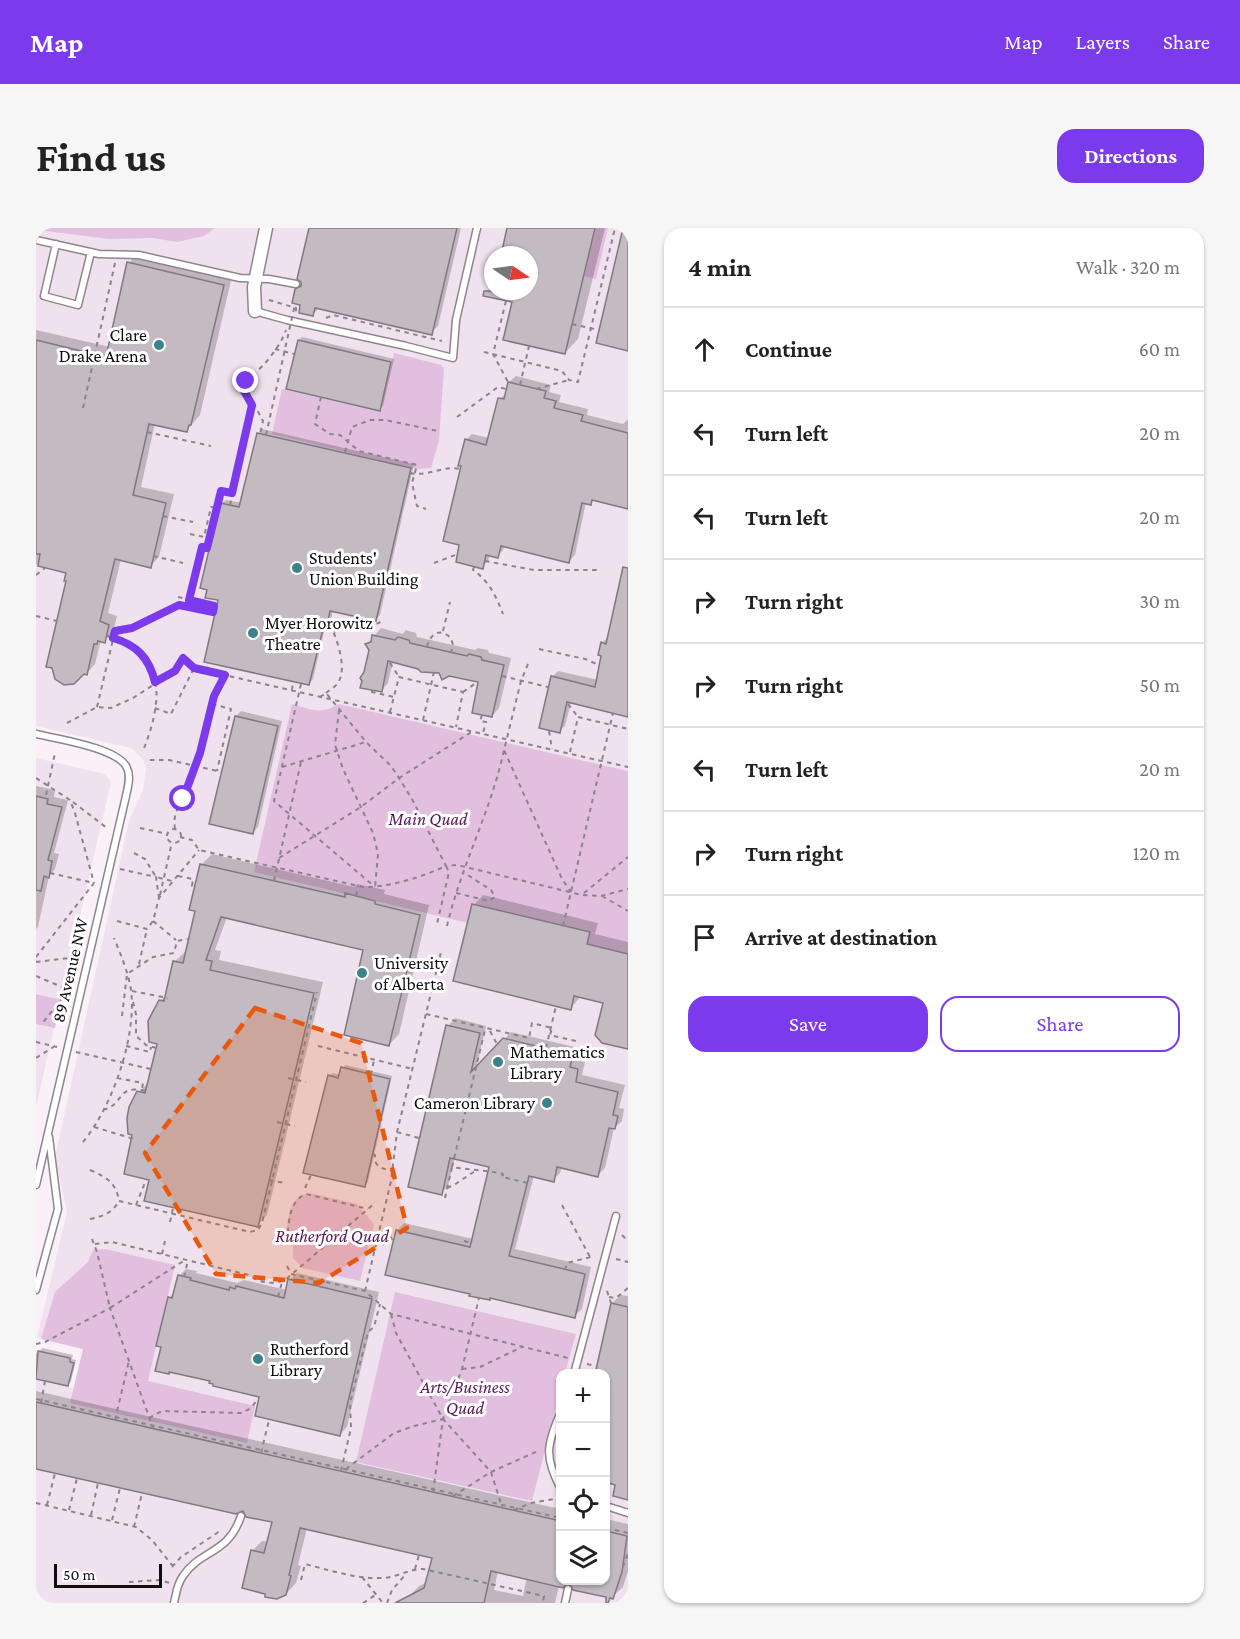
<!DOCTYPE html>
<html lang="en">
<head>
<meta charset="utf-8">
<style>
  :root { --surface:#fff; --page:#f6f6f6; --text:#222; --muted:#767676; --line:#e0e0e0; --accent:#7c3aed }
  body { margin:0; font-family:"Crimson Pro",serif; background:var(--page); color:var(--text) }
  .controls { position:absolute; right:18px; bottom:18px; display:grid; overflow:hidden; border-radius:12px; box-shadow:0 2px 4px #0004 }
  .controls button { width:54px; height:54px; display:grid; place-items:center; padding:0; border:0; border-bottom:2px solid var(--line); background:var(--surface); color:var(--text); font:30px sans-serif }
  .compass { position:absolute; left:448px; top:18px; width:54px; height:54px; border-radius:50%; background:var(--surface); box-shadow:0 2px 4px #0004; rotate:103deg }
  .scale { position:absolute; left:18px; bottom:15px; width:108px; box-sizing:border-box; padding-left:6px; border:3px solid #100d10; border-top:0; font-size:16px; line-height:21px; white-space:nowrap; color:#100d10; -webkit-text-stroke:4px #fff; paint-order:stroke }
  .stop { position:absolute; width:18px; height:18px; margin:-14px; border:4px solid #7c3aed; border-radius:50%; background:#fff }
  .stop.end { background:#7c3aed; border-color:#fff; box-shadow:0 2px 6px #0008 }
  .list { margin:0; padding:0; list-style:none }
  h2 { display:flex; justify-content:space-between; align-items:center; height:78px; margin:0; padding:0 24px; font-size:26px }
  h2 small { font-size:20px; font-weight:400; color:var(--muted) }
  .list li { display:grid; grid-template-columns:39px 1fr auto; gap:18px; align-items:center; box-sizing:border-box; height:84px; padding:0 24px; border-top:2px solid var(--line) }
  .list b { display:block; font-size:22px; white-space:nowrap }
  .list em { font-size:20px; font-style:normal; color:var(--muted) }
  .actions { display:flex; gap:12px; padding:18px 24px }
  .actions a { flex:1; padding:14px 0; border:2px solid var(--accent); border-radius:18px; text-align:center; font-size:21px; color:var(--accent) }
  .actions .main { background:var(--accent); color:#fff }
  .icon { flex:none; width:33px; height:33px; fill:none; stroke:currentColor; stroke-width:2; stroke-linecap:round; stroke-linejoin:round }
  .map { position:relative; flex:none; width:592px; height:1375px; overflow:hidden; border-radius:18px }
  header { display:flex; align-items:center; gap:36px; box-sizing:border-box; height:84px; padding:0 30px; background:var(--accent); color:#fff }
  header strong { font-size:28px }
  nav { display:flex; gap:33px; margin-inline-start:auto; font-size:21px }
  .intro { display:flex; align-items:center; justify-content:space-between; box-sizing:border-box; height:144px; padding:0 36px }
  h1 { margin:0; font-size:42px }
  .button { padding:15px 27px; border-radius:18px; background:var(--accent); color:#fff; font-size:21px; font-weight:700 }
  main { display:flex; gap:36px; padding:0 36px }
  aside { flex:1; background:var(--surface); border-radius:18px; box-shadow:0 2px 4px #0004 }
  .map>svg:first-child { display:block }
  .built { fill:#f0e1ee; fill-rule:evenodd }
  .green { fill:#e3bfdf }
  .shadow { fill:#0003; fill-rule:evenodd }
  .building { fill:#c3bac2; stroke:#817880; stroke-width:1.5 }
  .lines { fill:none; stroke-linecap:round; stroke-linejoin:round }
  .lane-casing { stroke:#8e858d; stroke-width:9 }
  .street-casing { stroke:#8e858d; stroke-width:15 }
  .path { stroke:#8b848a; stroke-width:2; stroke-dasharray:4.5 4.5; stroke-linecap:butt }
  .lane { stroke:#fff; stroke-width:6 }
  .street { stroke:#fff; stroke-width:12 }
  .path-bridge { stroke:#8b848a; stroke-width:2; stroke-dasharray:4.5 4.5; stroke-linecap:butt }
  .route { stroke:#7c3aed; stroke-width:8 }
  .marked { fill:#e8590c; fill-opacity:0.2; stroke:#e8590c; stroke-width:4.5; stroke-dasharray:12 8; stroke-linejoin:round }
  .poi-dot { fill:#3b828a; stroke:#fff; stroke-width:2 }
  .labels { text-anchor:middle; stroke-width:6; stroke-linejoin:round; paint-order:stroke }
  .poi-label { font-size:18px; fill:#100d10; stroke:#fff; text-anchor:start }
  .park-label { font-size:18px; font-style:italic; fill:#591956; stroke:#fff }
  .street-label { font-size:18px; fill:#100d10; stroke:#fff }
</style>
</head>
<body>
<header>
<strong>Map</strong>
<nav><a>Map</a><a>Layers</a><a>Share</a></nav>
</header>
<div class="intro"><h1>Find us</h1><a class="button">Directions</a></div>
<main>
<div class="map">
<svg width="592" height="1375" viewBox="0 0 592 1375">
  <rect width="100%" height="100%" fill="#faf0f8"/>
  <path class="built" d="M0 0H592V1375H0V1152L38 1160 47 1121 1 1110 31 984 19 929 93 593 107 562 110 540 107 531 95 520 0 498ZM457 27H493V63H457ZM524 1146H570V1352H524Z
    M0 530 69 546 75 554 0 879Z"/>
  <path class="green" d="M0 0H179L168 8 141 14 117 10 73 11 2 2Z
    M560 0H572L560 51 548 48Z
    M358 125 405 137 408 141 403 213 395 240 380 241 236 206 246 161 344 184Z
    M256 476C278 482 283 487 303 476L592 543V726L551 716 553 705 432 695 218 644Z
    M0 766 25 772 19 800 0 796Z
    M274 965 321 976 338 996 324 1053 267 1040 257 1030V1016L250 1004C254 985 252 970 274 965Z
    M69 1021 139 1037 112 1153 219 1178 211 1215 34 1175 47 1121 5 1111 19 1064 52 1034 57 1022Z
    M359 1064 540 1106 529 1145 524 1146V1163L496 1273 320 1234Z"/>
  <path class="shadow" d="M275 0H425L402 98 395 105 284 79 277 86 266 76 260 62 266 56Z
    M472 0H569L542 111 529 125 477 73 458 63H493V27H466Z
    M101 26 196 48 164 187 151 202 119 195 105 259 138 266 123 329 114 338 85 331 72 385 81 388 77 404 68 413 65 412 59 436 51 445 32 344 0 336V102L74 119 93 35Z
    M266 109 358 131 347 178 343 181 263 112Z
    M480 148 515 157 513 164 525 167 523 174 552 181 551 187 587 196 592 191V279L559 271 555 275 550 274 539 327 533 333 469 317 467 322 461 329 454 327 452 333 446 339 425 316 427 237 430 212 436 206 453 210 463 171 471 165 473 154Z
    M226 201 378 236 344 387 339 392 297 382 294 396 289 400 277 451 273 456 183 371 185 276 190 272 206 275 222 206Z
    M345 400 367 406 370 402 380 405 381 409 439 422 442 420 452 422 453 425 475 430 463 480 456 488 444 453 357 433 352 455 345 463 329 445 334 421 331 416Z
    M572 409 592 487 535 474 529 498 523 503 516 449 522 443 562 452 567 427 566 415Z
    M205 483 246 493 222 599 216 605 200 488Z
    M0 558 19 562 18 569 32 572 18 625 23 626 19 641 13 648 2 699 0 701Z
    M176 626 318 659 321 656 349 662 348 666 393 677 363 806 353 817 329 721 191 689 179 722 185 723 183 732 287 754 231 987 221 998 115 951 98 906 103 864 113 854 123 815 124 773 131 766 138 734 149 724H151L160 682 165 637Z
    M447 667 562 695 559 706 592 714V820L569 774 545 768 535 780 438 677Z
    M419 790 450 798 440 841 475 804 543 820 540 832 549 834 546 847 589 857 583 880 588 881 586 893 578 900 569 940 562 947 526 939 524 945 517 952 498 947 479 1021 555 1039 546 1081 538 1088 361 1003 368 995 437 1011 455 937 419 929 412 958 405 965 412 798Z
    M309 837 356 848 332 954 328 958 293 848 297 845 304 847Z
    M150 1041 161 1043 160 1045 201 1055 208 1052 251 1062 253 1052 261 1045 343 1064 311 1199 304 1206 225 1168 175 1152 134 1143 132 1145 133 1070 139 1064 143 1048Z
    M585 1067 592 1068V1269L581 1256 570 1253V1146L576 1075Z
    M7 1120 37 1127 36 1131 40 1132 35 1153 32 1157 0 1150V1125Z
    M0 1163 524 1281V1352H570V1291L592 1296V1343L587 1359 576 1369 535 1355 523 1358 519 1375H367L383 1358 391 1354 398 1329 271 1300 262 1337 265 1338 260 1355 250 1366 216 1323 226 1313 233 1314 238 1293 207 1281 0 1239ZM462 1343 491 1349 487 1368 458 1362Z"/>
  <path class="building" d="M273 0H421L396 107 279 80 277 88 263 85 264 77 256 75 259 61 265 58V54L261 51Z
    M471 0H559L529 126 467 112 476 74 447 68 448 63H493V27H465Z
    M587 0H592V123L560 115Z
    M91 34 188 57 155 197H153L151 204 113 196 97 267 130 275 115 340 79 331 64 393 73 397 69 415 62 413 61 416H58L51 447 48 446 38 456 28 457 19 451 16 440 10 439 30 353H28L30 345 2 338 4 326H0V112L70 129Z
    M262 112 355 134 344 183 250 161Z
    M472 154 510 163 508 170 520 173 518 180 547 187 545 193 592 205V281L556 272 555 277 546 275 533 335 465 318 462 330 450 327 447 341 420 334 423 317 407 313 425 238H422L429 211 450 217 462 170 468 171Z
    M221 205 375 240 340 393 294 383 290 402 287 401 273 457 168 434 182 372 169 370 171 362 164 360 184 275 203 279Z
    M587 339 592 340V489L531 474 524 505 503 500 515 448 559 459 565 428 562 427 565 414 570 416Z
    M336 407 359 412 362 409 373 412 374 415 431 428 433 426 445 429 446 432 468 437 456 489 436 485 442 454 413 448 406 452 403 445 385 444 382 441 352 433 346 464 324 460 326 453 324 450 328 444 333 422 329 416 335 414Z
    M199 488 242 498 217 606 173 596Z
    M0 568 12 571 11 576 26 579 12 632 16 633 13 650 8 648 5 663 0 662Z
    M164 636 309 669V665L339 673V676L384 687 353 818 308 807 327 722 185 689 170 732 176 733 174 742 278 765 222 999 108 973 113 952 88 946 96 907 92 906 91 890 93 879 101 863 109 865 121 816 113 814 112 793 123 772 128 773 137 733 147 735 159 683 153 682Z
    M436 676 554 704 551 716 592 726V821L566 815 559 807 567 775 538 768 535 782 417 753Z
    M410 797 444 805 435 844 467 810 537 827 534 839 542 841 540 854 582 864 577 887 582 888 579 901 573 900 562 949 521 939 518 954 493 948 473 1028 549 1046 539 1090 454 1070V1072L433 1068 434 1066 349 1047 360 1002 434 1019 453 939 414 930 406 967 372 959Z
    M305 839 354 851 329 959 267 945 292 847 302 850Z
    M142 1047 155 1050 154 1052 193 1062 194 1059 199 1061 200 1058 248 1070 252 1051 336 1071 304 1208 219 1188 223 1169 177 1158V1156L173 1155 174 1153 133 1144V1146L119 1143 125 1119 120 1118 132 1069 136 1070Z
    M575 1075 592 1079V1272L577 1268 579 1257 570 1254V1146H559Z
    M2 1123 34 1130V1134L38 1135 32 1158 0 1151Z
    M0 1174 525 1293V1353H570V1303L591 1308 586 1344 577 1371 574 1370 572 1375H570V1369L537 1362 534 1356H530L527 1360 455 1343 448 1375H359L388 1360 396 1330 264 1300 253 1347 255 1348 250 1367 241 1371 229 1369V1366L206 1360 215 1322 228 1325 236 1294 210 1289 207 1283 200 1286 0 1241Z"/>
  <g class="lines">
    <g class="lane-casing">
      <path id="lane" d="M0 12 63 26 103 27 204 50 233 51 260 56
        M20 16 8 68 42 77 55 24
        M219 83 251 92 370 118 417 130 420 92 441 0
        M0 506C21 511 83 520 91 540 95 548 92 559 90 568L0 957
        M0 1062 22 981 13 909
        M538 1146 580 988
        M524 1186C511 1216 508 1229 524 1259
        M570 1278 592 1285
        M138 1375C140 1366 141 1356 147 1348 165 1321 192 1327 205 1288
        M529 1375 532 1361"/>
    </g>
    <g class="street-casing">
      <path id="street" d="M219 83 218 59 230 0"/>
    </g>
    <path class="path" d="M233 72 260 80V84
      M470 73 457 126 472 154
      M290 90 297 87 406 113
      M239 121 258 126
      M448 124 526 143 533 152 542 154 579 0
      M500 161 533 152
      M285 169 279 196 294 206 304 207 323 223 381 237 376 255 381 278 390 281
      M216 177 219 178 227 193 224 206
      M47 180 79 35
      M421 189 462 159 470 161
      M111 204 175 218
      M309 224 316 199 334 192H349L402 203
      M194 277 216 177 203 154C220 151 245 118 250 102
      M127 288 157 294
      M154 306 168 309 175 279 181 280
      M117 328 147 335
      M449 333 498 342H565
      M398 335 422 326
      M438 339 437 342C453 353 460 368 467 386
      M0 347 9 340
      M142 369 180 378
      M153 372 166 319 171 320 185 263 196 265
      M0 388 21 393
      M407 403 414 374
      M298 404C302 402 307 397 311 396 324 393 335 402 347 392
      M71 408C84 412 98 416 107 426 130 451 119 493 108 520
      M391 419C394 406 403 399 415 410L417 417 415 425
      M503 421 549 431 563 437
      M354 435 363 449
      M492 436 485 453 468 522 526 651 535 664
      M171 443 173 435
      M466 448 512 459
      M265 456 238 573 339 659
      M256 462 257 454
      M336 463V464L358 469
      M427 464 440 455
      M290 465C293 462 298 460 301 456 313 442 300 407 292 393
      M284 469 290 465 330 514 355 538 363 550 377 573 410 638 421 637 546 667 565 668 592 661
      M176 476 195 481 181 543
      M532 476 542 489
      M61 479 79 403 96 400 143 377 177 384 179 378
      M119 480 135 486 158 440
      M303 482 299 517 307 541 337 605 342 626 339 659
      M354 484 363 449 427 464 420 499
      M446 487 444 493 450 494 447 505
      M387 492 398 444
      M31 495 61 479 75 480 97 470 139 443 147 430 158 440 592 539
      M513 503 516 521
      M534 524 542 489 592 501
      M114 532H133L186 544
      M246 539 330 514
      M0 550 34 572 39 585 58 655
      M10 567 19 525
      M37 574 71 600
      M104 600 132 606
      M139 601C136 584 145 577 151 562 166 525 169 483 189 447
      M131 608a7 7 0 1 1 14 0a7 7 0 1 1-14 0Z
      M144 609 156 612 163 622 327 659C356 659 385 649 410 638L413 644 401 696
      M98 625 109 631 120 649 136 653
      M243 630 325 579 363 550 437 503
      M84 641 120 649 123 670
      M14 645 58 655
      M142 648 157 651 156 658 158 659
      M238 653 265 534
      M420 665 453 673 459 669 455 662 427 644
      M548 665 592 629
      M124 667 136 614
      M320 668 322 658
      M566 668 592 683
      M81 693 111 701 117 693 123 670 163 622
      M117 693 140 712
      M411 698C425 638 455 583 468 522
      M527 698 577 485
      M0 729 58 655
      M0 734 41 729
      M103 736 111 701
      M0 748 33 762 5 797
      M96 763 132 770
      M97 774 100 786V808L110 817 120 820
      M390 786 493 810 496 795 516 800 514 807 540 813
      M86 788 91 746 117 729 138 725 141 713 152 711
      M454 803 461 816
      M0 814 21 819
      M90 818 114 824 115 819
      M282 818 377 841
      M40 824 115 841
      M0 830 19 818
      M335 847 338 832
      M81 850 107 855 106 861
      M252 850 270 854
      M67 882C90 876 79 856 110 863
      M241 894 259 898
      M58 899 98 911
      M361 904 383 910
      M47 914C76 879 101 809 95 762 92 744 85 727 78 710
      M337 926 339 927C337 939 347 941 357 943
      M416 939 449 802
      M54 942C70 949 80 954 83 973L214 1004 222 1002 226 995 281 764
      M233 952 249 955
      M269 960 275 947
      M411 960 418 957 439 943
      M409 970 416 939C433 942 450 942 467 946L466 949 496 956
      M100 977 110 952
      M526 977 554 1029
      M54 991C68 988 76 985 83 973
      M134 994 137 980
      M252 1004C253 989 255 972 270 966L332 981
      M586 1007 592 1013
      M56 1011 61 1024 74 1080 149 1032
      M428 1013 435 1015
      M59 1016 76 1014 213 1047C224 1055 237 1057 249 1052L339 975
      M126 1026 129 1013
      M580 1031 592 1034
      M251 1038 255 1046 329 1063 355 1086 532 1130
      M529 1042 531 1035 559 1028
      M148 1049 152 1032
      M329 1063 355 953 361 904 405 724
      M571 1063 575 1075
      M242 1069 246 1054
      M573 1069 580 1070 592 1060
      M355 1086 360 1105 407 1191 455 1244 504 1222
      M0 1116 9 1114 74 1080 117 1200
      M551 1136 560 1138
      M426 1141 444 1139 486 1119
      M0 1171 524 1290
      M113 1190 126 1183 206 1185 215 1180 222 1171
      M79 1192 93 1133
      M310 1241 358 1205 378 1198 407 1191
      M305 1243 315 1200 314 1175 332 1104 338 1099 344 1076
      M397 1264 407 1191 426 1141 443 1070
      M417 1268 455 1244 466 1279
      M0 1275 100 1299 116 1312 140 1342
      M11 1277 19 1245
      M33 1282 41 1250
      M478 1282 495 1275 524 1270
      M55 1287 62 1255
      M76 1292 84 1260
      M98 1299 106 1265
      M570 1300 592 1305
      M591 1330 592 1328
      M136 1339 145 1329 184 1303
      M379 1341 383 1327
      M326 1349 347 1375
      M265 1352 269 1336C293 1342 320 1351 345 1350 360 1350 373 1341 387 1341L508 1368 507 1374
      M93 1354 123 1352 134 1355
      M327 1375 341 1366
      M351 1375 356 1362 370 1346
      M580 1375 592 1372"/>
    <use href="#lane" class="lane"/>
    <use href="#street" class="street"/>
    <path class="path-bridge" d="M536 96 563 102
      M484 157 493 118
      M230 207 259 76
      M374 245C393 249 407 237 424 241
      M510 820 520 778
      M5 1175 9 1153
      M225 1225 233 1192
      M587 1339 592 1325"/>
  </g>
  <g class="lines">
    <path class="route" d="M147 571 164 525 178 468 189 447 158 440 147 430 139 443 119 454C113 430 101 417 77 410L79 403 96 400 143 377 177 384 178 378 153 372 166 319 171 320 185 263 196 265 216 177 203 154 210 153"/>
  </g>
  <path class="marked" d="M219 780 325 815 371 1000 283 1055 180 1046 109 925Z"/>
  <g class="poi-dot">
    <circle cx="123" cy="117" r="6"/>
    <circle cx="261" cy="340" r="6"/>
    <circle cx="217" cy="405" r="6"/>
    <circle cx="326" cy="745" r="6"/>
    <circle cx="462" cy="834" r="6"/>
    <circle cx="511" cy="875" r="6"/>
    <circle cx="222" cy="1131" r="6"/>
  </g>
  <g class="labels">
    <g class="poi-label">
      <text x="111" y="113" text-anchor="end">Clare<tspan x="111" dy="21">Drake Arena</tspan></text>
      <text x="273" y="336">Students'<tspan x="273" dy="21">Union Building</tspan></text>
      <text x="229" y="401">Myer Horowitz<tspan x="229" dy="21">Theatre</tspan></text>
      <text x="338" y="741">University<tspan x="338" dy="21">of Alberta</tspan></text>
      <text x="474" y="830">Mathematics<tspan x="474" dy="21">Library</tspan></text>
      <text x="499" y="881" text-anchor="end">Cameron Library</text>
      <text x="234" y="1127">Rutherford<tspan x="234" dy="21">Library</tspan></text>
    </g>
    <g class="park-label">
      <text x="392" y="597">Main Quad</text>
      <text x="296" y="1014">Rutherford Quad</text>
      <text x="429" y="1165">Arts/Business<tspan x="429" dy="21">Quad</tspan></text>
    </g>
    <g class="street-label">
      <text transform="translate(34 742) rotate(-77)" y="6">89 Avenue NW</text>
    </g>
  </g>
</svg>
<div class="controls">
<button>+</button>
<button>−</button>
<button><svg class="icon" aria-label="locate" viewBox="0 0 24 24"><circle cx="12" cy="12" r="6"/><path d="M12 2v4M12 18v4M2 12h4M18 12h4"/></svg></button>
<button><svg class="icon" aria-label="layers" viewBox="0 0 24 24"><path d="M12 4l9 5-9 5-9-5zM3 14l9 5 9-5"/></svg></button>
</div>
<svg class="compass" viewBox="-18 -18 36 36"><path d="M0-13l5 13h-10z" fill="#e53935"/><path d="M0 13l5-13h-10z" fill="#767676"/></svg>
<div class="scale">50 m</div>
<div class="stop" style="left:147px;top:571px"></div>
<div class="stop end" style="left:210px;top:153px"></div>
</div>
<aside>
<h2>4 min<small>Walk · 320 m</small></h2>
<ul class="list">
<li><svg class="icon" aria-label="ahead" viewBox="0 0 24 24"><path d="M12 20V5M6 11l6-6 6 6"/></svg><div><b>Continue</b></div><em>60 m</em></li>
<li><svg class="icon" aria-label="left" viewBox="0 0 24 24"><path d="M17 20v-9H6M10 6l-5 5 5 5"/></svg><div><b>Turn left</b></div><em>20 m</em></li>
<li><svg class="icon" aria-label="left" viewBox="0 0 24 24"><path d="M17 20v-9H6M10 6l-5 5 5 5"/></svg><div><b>Turn left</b></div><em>20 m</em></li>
<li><svg class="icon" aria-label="right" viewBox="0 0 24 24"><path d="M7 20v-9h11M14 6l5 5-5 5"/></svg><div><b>Turn right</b></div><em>30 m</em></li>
<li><svg class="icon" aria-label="right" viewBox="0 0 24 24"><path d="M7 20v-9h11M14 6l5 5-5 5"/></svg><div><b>Turn right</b></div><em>50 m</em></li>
<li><svg class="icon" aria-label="left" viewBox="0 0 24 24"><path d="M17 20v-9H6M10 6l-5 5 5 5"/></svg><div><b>Turn left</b></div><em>20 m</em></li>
<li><svg class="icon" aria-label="right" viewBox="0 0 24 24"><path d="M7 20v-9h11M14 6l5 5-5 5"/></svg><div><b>Turn right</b></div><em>120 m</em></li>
<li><svg class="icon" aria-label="arrive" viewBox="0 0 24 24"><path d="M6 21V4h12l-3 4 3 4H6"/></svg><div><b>Arrive at destination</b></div></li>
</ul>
<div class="actions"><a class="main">Save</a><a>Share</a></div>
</aside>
</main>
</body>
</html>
